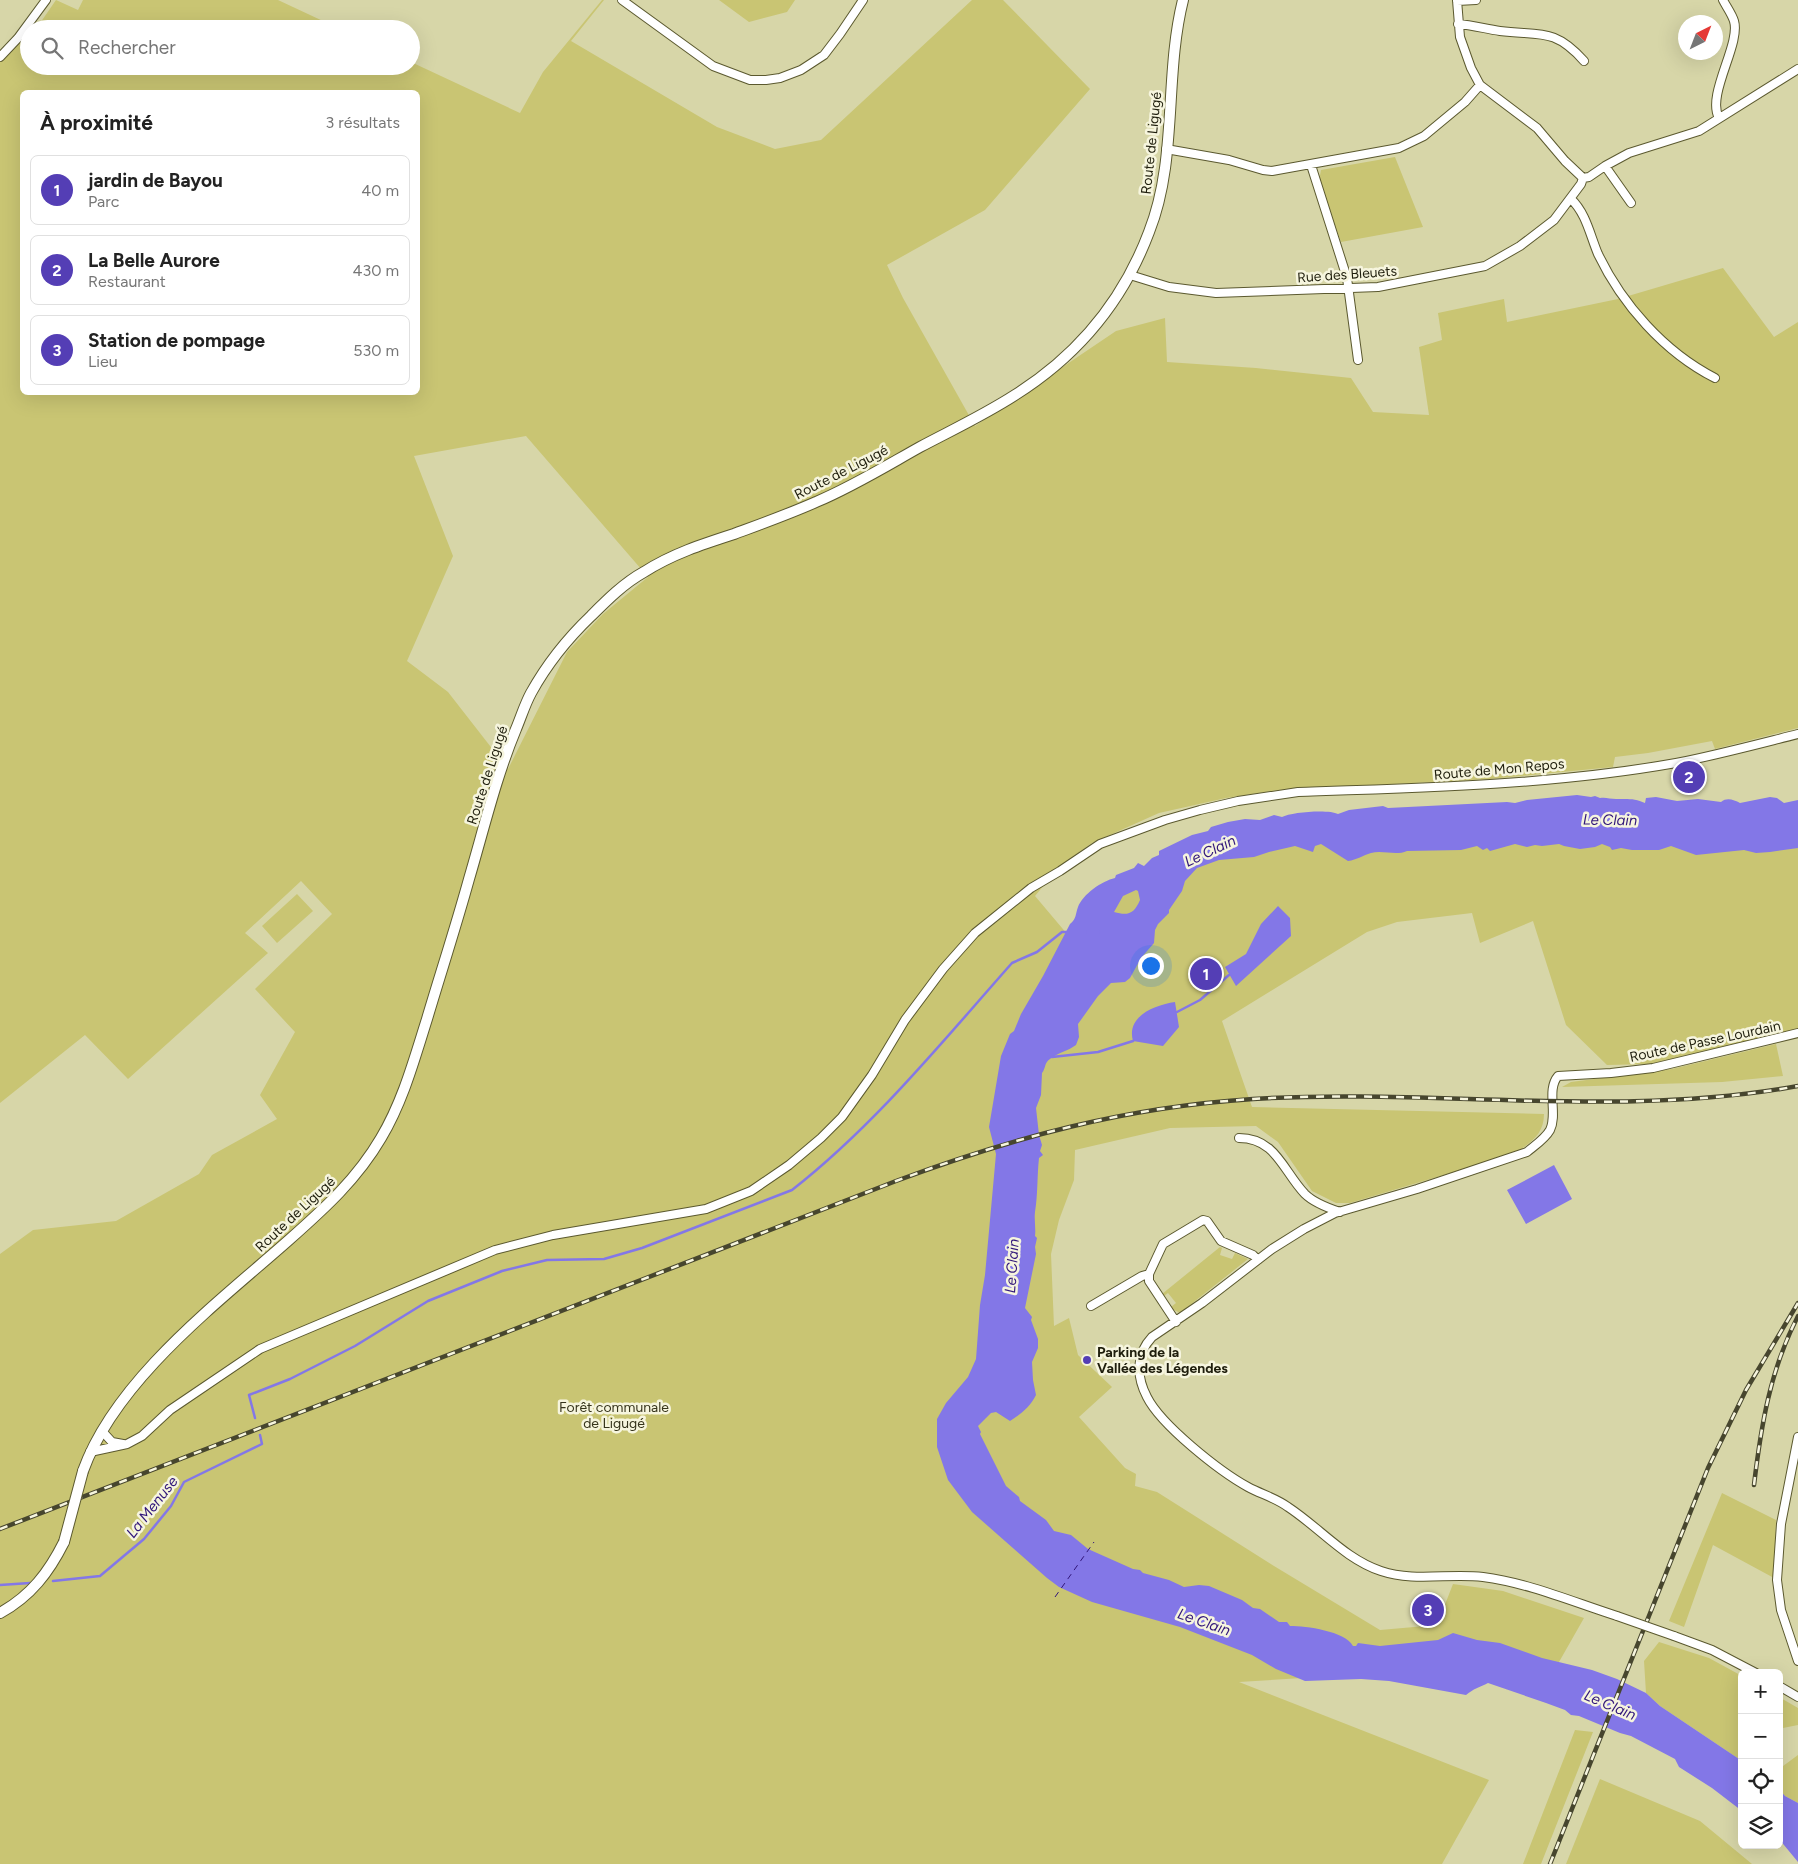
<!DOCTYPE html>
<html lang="fr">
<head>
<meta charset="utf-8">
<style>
  :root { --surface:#fff; --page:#f6f6f6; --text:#222; --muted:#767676; --line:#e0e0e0; --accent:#543eb5 }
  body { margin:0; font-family:Figtree,sans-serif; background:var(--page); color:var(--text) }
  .controls { position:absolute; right:15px; bottom:15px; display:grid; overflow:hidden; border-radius:8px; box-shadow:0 5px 20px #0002 }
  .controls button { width:45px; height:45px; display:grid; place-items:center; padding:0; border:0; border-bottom:1px solid var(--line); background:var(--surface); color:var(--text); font:25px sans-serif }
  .compass { position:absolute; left:1678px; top:15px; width:45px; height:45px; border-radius:50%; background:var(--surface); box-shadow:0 5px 20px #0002; rotate:42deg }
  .you { position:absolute; left:1150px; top:965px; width:18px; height:18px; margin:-12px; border:4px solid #fff; border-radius:50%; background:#1a73e8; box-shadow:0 0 0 8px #1a73e833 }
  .badge { display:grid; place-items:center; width:32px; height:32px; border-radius:50%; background:var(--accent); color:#fff; font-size:16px; font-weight:700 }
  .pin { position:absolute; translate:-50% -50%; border:2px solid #fff; box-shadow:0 1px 5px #0006 }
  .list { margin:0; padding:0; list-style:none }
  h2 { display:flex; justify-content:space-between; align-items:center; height:65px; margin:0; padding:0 20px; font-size:21px }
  h2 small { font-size:16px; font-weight:400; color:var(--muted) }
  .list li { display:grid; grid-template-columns:32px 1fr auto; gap:15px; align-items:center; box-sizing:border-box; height:70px; margin:0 10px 10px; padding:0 10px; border:1px solid var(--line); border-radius:8px }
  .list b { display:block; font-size:19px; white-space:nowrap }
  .list p { margin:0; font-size:16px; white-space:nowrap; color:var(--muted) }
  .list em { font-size:16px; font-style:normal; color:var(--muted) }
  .icon { flex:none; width:28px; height:28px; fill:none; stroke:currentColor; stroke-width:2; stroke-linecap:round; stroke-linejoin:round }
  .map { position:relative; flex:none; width:1798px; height:1864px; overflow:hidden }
  .search { position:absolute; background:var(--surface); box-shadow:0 5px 20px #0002; left:20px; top:20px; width:400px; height:55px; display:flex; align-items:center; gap:12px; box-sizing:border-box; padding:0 18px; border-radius:28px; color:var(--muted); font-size:19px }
  .panel { position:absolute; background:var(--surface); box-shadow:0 5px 20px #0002; left:20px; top:90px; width:400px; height:305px; border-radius:8px }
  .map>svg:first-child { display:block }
  .green { fill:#c9c573; fill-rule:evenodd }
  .water { fill:#8377e7; fill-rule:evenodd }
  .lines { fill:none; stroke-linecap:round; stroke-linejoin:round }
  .stream { stroke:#8377e7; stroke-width:2.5 }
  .ferry { stroke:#31167a; stroke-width:1; stroke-dasharray:6 5; stroke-linecap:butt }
  .minor-casing { stroke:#5b592f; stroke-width:10 }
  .tertiary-casing { stroke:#5b592f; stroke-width:12 }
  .minor { stroke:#fff; stroke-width:8 }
  .tertiary { stroke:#fff; stroke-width:10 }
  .rail-casing { stroke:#47462e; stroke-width:4.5 }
  .rail { stroke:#f6f5de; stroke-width:2.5; stroke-dasharray:8; stroke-linecap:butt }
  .minor-bridge-casing { stroke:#5b592f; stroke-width:10; stroke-linecap:butt }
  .tertiary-bridge-casing { stroke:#5b592f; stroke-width:12; stroke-linecap:butt }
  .minor-bridge { stroke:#fff; stroke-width:8 }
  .tertiary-bridge { stroke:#fff; stroke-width:10 }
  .poi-dot { fill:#543eb5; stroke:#f6f5de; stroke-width:2 }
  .labels { text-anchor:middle; stroke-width:5; stroke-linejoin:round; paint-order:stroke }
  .street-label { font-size:14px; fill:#1f1e0d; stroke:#f6f5de }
  .poi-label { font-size:14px; font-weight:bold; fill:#1f1e0d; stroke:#f6f5de; text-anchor:start }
  .park-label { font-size:14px; fill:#36341c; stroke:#f6f5de }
  .water-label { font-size:15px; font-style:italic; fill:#31167a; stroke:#f6f5de }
</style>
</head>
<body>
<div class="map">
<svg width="1798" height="1864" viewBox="0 0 1798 1864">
  <rect width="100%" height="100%" fill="#d7d6a8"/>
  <path class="green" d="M56 0 78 10 83 0H278L340 29H36Z
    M602 0H604L571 41 717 127 775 149 821 140 972 0H1003L1090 89 985 210 887 265 903 298 975 426 1116 331 1165 318 1167 362 1256 368 1351 378 1373 412 1429 415 1419 347 1442 340 1438 313 1504 299 1507 322 1618 299 1723 268 1774 337 1798 322V728L1715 749 1712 741 1648 753 1615 757 1613 767 1490 779 1279 790 1226 798 1159 813 1092 843 1059 867 1035 896 1073 941 1125 887 1246 844 1798 825V1029L1650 1064 1607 1065 1566 1025 1533 921 1480 943 1472 913 1397 922 1367 932 1222 1021 1252 1107 1544 1114C1544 1135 1530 1143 1514 1154L1350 1203H1336L1312 1191 1278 1142 1256 1126 1170 1128 1075 1150 1074 1180 1059 1220 1051 1254 1054 1326 1069 1318 1078 1355 1112 1387 1079 1417 1125 1468 1136 1474 1135 1486 1157 1492 1274 1566 1380 1630 1437 1625 1453 1584 1503 1591 1584 1618 1559 1662 1239 1682 1489 1780 1442 1864H0V1254L33 1230 116 1221 199 1174 212 1155 277 1119 260 1095 295 1032 255 989 332 914 301 881 245 933 268 953 128 1079 85 1035 0 1103V59L29 35V66H411V62L520 113 543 72ZM22 92H418V392H22ZM526 436 648 577 603 614 567 652 508 769 448 692 407 661 453 556 414 456Z
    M719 0H795L787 12 749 22Z
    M1395 157 1423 227 1341 242 1319 181 1321 170Z
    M297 894 313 911 277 943 262 926Z
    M1776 1044 1783 1076 1722 1082 1562 1087 1571 1082 1672 1069Z
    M1220 1247 1222 1248 1220 1255 1232 1259 1235 1253 1248 1259 1180 1313 1172 1309 1171 1307 1176 1303 1168 1293 1164 1296 1162 1294Z
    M1722 1493 1776 1520 1774 1578 1713 1545 1684 1627 1669 1621Z
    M1659 1642 1709 1658 1742 1676V1761L1660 1706 1646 1693 1644 1661Z
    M1779 1697 1798 1708V1725L1783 1728 1779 1731Z
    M1575 1730 1593 1732 1541 1864H1523Z
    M1798 1755V1803L1785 1796 1779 1789V1769Z
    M1600 1779 1700 1821 1752 1864H1566Z"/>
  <path class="water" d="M1577 795 1591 797 1595 796 1600 798C1606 797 1610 799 1616 799 1627 799 1635 798 1645 803L1646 798 1656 797 1677 801 1698 799 1721 802C1727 797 1734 800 1740 803L1770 797 1777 798 1784 803 1798 800V848L1770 852 1756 853 1744 850 1696 855 1671 846 1659 850H1632L1621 848 1612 850 1610 847 1602 844 1595 847 1580 849 1564 846 1559 844 1542 846 1535 845 1527 847 1515 844 1490 851 1487 848 1483 850 1477 846 1461 850 1407 851C1396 856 1383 850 1371 853 1363 855 1357 860 1348 861L1321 844 1315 846 1313 852 1295 846 1269 852 1254 857 1219 860 1197 868 1185 881 1182 891 1169 910V913L1158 924 1155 930 1154 943 1141 958 1130 978 1125 982 1111 983 1098 996 1078 1024 1079 1037 1076 1045C1068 1051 1057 1053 1050 1059 1044 1063 1046 1068 1042 1073L1041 1095 1036 1108 1039 1135 1042 1145 1040 1151 1043 1155 1039 1158C1037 1176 1038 1194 1035 1212 1034 1220 1036 1228 1035 1236L1037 1238 1035 1247 1036 1254 1025 1308 1032 1317 1031 1320 1038 1339V1348L1032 1362 1033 1380 1036 1395C1030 1407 1021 1414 1010 1421L996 1412 991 1413 978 1426 981 1432 980 1434 1006 1486 1019 1497 1020 1501 1046 1520 1054 1531 1071 1535 1088 1549 1133 1569 1140 1570 1143 1573 1169 1580 1184 1587 1199 1585 1209 1586 1242 1600 1253 1608 1260 1609 1279 1622H1287L1290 1626C1306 1626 1345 1631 1353 1646H1356L1358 1643 1380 1646 1438 1640 1453 1633 1477 1640 1500 1643 1542 1658 1592 1670 1617 1679 1646 1693 1660 1706 1742 1761V1811L1712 1788 1679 1767 1675 1759 1631 1736 1620 1733 1579 1716 1571 1715 1565 1710 1546 1703 1488 1683C1480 1687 1473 1689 1466 1695L1389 1681 1361 1679 1305 1681 1276 1669 1252 1655 1180 1627 1092 1602 1059 1587 1047 1578 972 1512 948 1480 937 1447V1419L946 1403 968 1377 976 1359 980 1305 985 1275 996 1154 989 1127 1001 1056 1010 1034 1014 1031 1021 1014 1043 976 1070 924C1077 918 1075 915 1078 907 1083 894 1102 881 1115 878L1116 875 1134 868 1138 863 1144 866 1152 858 1159 855V851L1192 835 1208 831 1211 827 1228 822 1245 819 1260 820 1274 815 1282 817C1291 812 1329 809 1338 814L1349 810 1383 806 1388 808 1507 802 1515 803 1527 800ZM1136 890 1138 891 1140 900C1134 914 1128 916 1114 912L1123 896Z
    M1278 906 1290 918 1291 936 1236 986 1225 967 1246 954 1261 924Z
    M1175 1002 1179 1027 1163 1046 1133 1041C1126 1016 1155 1005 1175 1002Z
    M1554 1165 1572 1199 1526 1224 1507 1190Z
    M1779 1789 1785 1796 1798 1803V1862L1779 1839Z"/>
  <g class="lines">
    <path class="stream" d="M1087 932H1099
      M1177 1012 1200 1000 1229 975
      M1052 1057 1098 1052 1133 1041
      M255 1418 249 1395 290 1379 355 1346 428 1301 502 1271 547 1260 604 1259 642 1248 792 1190C875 1125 942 1042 1012 963L1037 952 1062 932H1069
      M53 1581 100 1576 144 1539 171 1506 184 1482 262 1444 260 1435
      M0 1585 30 1583"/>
    <path class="ferry" d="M1055 1597 1094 1542"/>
    <g class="minor-casing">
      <path id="minor" d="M622 0 713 66 750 80H766L780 78 801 70 824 55 840 34 863 0
        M1457 0 1460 37 1471 68 1480 85 1537 128 1565 161 1583 178
        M1457 1 1476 0
        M1458 24C1472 25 1486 29 1500 31 1539 36 1554 27 1584 61
        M0 57 18 38 46 0
        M1719 118C1706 95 1741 44 1734 21 1732 14 1726 6 1723 0
        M1166 149 1229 160 1263 170 1272 171 1399 148 1424 136 1465 102 1480 85
        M1311 165 1347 278 1358 360
        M1605 166 1631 203
        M1583 178 1589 177 1605 166 1629 153 1699 131 1798 69
        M1571 199C1586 213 1590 235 1598 254 1622 304 1664 352 1715 378
        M1130 275 1169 287 1216 293 1378 287 1485 266 1520 246 1554 220 1581 184 1583 178
        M1239 1138C1276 1138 1283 1171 1305 1194 1314 1203 1328 1208 1340 1212
        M1091 1306 1142 1276 1149 1274
        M1176 1322 1149 1281V1274L1163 1244 1203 1220 1207 1221 1221 1241 1253 1255 1258 1260
        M102 1431 112 1442 123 1444
        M1798 1437 1781 1524 1777 1580 1781 1610 1798 1661
        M90 1452 127 1444 142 1436 170 1410 260 1349 495 1250 553 1235 706 1209 751 1191 789 1165 821 1138 842 1117 872 1075 905 1020 943 969 975 933 1031 888 1060 871 1100 844 1165 820 1200 810 1238 801 1298 792C1423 788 1552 785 1676 763 1717 755 1758 744 1798 734
        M1617 1616C1573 1602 1529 1583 1483 1577 1449 1573 1414 1582 1381 1571 1345 1559 1320 1528 1288 1507 1276 1498 1261 1494 1248 1487 1219 1471 1161 1425 1147 1397 1136 1376 1136 1354 1152 1337L1202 1303 1272 1249 1304 1229 1335 1213 1417 1189 1527 1152C1534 1146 1545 1139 1550 1130 1558 1114 1546 1090 1558 1076L1611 1073 1653 1068 1798 1033
        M1674 1636 1712 1650 1756 1673
        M1779 1686 1798 1697"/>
    </g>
    <g class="tertiary-casing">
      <path id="tertiary" d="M83 1471C116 1379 219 1302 290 1239 325 1208 357 1179 381 1138 403 1101 414 1060 427 1019 441 972 456 926 469 879 484 828 496 777 516 729 521 717 525 704 531 693 547 664 568 638 591 616 607 600 624 583 644 572 672 554 703 544 734 534 761 524 789 514 816 502 852 487 886 466 920 447 952 430 984 415 1015 395 1077 356 1123 301 1149 232 1178 159 1164 76 1183 0
        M0 1613C31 1596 49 1572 64 1542"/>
    </g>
    <use href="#minor" class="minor"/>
    <use href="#tertiary" class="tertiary"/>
    <g class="rail-casing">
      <path id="rail" d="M1754 1485C1761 1426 1770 1370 1798 1316
        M0 1529 896 1181C1014 1137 1127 1107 1253 1099 1434 1088 1618 1119 1798 1086
        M1550 1864 1708 1468 1746 1390 1798 1303"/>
    </g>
    <use href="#rail" class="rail"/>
    <g class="minor-bridge-casing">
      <path id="minor-bridge" d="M1617 1616 1674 1636"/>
    </g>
    <g class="tertiary-bridge-casing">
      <path id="tertiary-bridge" d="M64 1542 83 1471"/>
    </g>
    <use href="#minor-bridge" class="minor-bridge"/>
    <use href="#tertiary-bridge" class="tertiary-bridge"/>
  </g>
  <circle class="poi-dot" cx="1087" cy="1360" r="5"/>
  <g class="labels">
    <g class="street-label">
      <text transform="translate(1151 143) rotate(-84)" y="5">Route de Ligugé</text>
      <text transform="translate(1347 274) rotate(-4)" y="5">Rue des Bleuets</text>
      <text transform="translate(841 472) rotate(-27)" y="5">Route de Ligugé</text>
      <text transform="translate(1499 769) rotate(-5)" y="5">Route de Mon Repos</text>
      <text transform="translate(487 775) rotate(-72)" y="5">Route de Ligugé</text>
      <text transform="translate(1705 1041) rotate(-12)" y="5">Route de Passe Lourdain</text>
      <text transform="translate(295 1214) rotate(-43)" y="5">Route de Ligugé</text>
    </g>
    <g class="poi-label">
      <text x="1097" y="1357">Parking de la<tspan x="1097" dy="16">Vallée des Légendes</tspan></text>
    </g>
    <g class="park-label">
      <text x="614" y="1412">Forêt communale<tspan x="614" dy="16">de Ligugé</tspan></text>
    </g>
    <g class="water-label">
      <text transform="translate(1610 820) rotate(1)" y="5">Le Clain</text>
      <text transform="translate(1210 851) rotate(-25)" y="5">Le Clain</text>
      <text transform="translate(1012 1266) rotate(-86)" y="5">Le Clain</text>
      <text transform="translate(152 1507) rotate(-52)" y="5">La Menuse</text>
      <text transform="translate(1204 1622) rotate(19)" y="5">Le Clain</text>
      <text transform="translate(1610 1705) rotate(23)" y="5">Le Clain</text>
    </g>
  </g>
</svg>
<div class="controls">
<button>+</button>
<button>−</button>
<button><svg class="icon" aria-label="locate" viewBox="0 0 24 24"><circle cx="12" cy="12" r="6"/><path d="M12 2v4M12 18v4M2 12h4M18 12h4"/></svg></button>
<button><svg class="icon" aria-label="layers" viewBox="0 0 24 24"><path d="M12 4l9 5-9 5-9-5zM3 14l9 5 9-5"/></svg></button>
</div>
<svg class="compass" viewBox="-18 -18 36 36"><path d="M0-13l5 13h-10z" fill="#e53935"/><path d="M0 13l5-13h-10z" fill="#767676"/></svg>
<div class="you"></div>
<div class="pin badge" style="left:1206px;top:974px">1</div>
<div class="pin badge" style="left:1689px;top:777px">2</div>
<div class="pin badge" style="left:1428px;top:1610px">3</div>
<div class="search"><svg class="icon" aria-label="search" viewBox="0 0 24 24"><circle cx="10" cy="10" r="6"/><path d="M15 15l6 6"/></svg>Rechercher</div>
<section class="panel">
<h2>À proximité<small>3 résultats</small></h2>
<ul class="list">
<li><span class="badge">1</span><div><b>jardin de Bayou</b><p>Parc</p></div><em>40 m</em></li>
<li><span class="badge">2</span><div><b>La Belle Aurore</b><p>Restaurant</p></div><em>430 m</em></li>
<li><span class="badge">3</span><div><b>Station de pompage</b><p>Lieu</p></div><em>530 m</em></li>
</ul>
</section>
</div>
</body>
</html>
